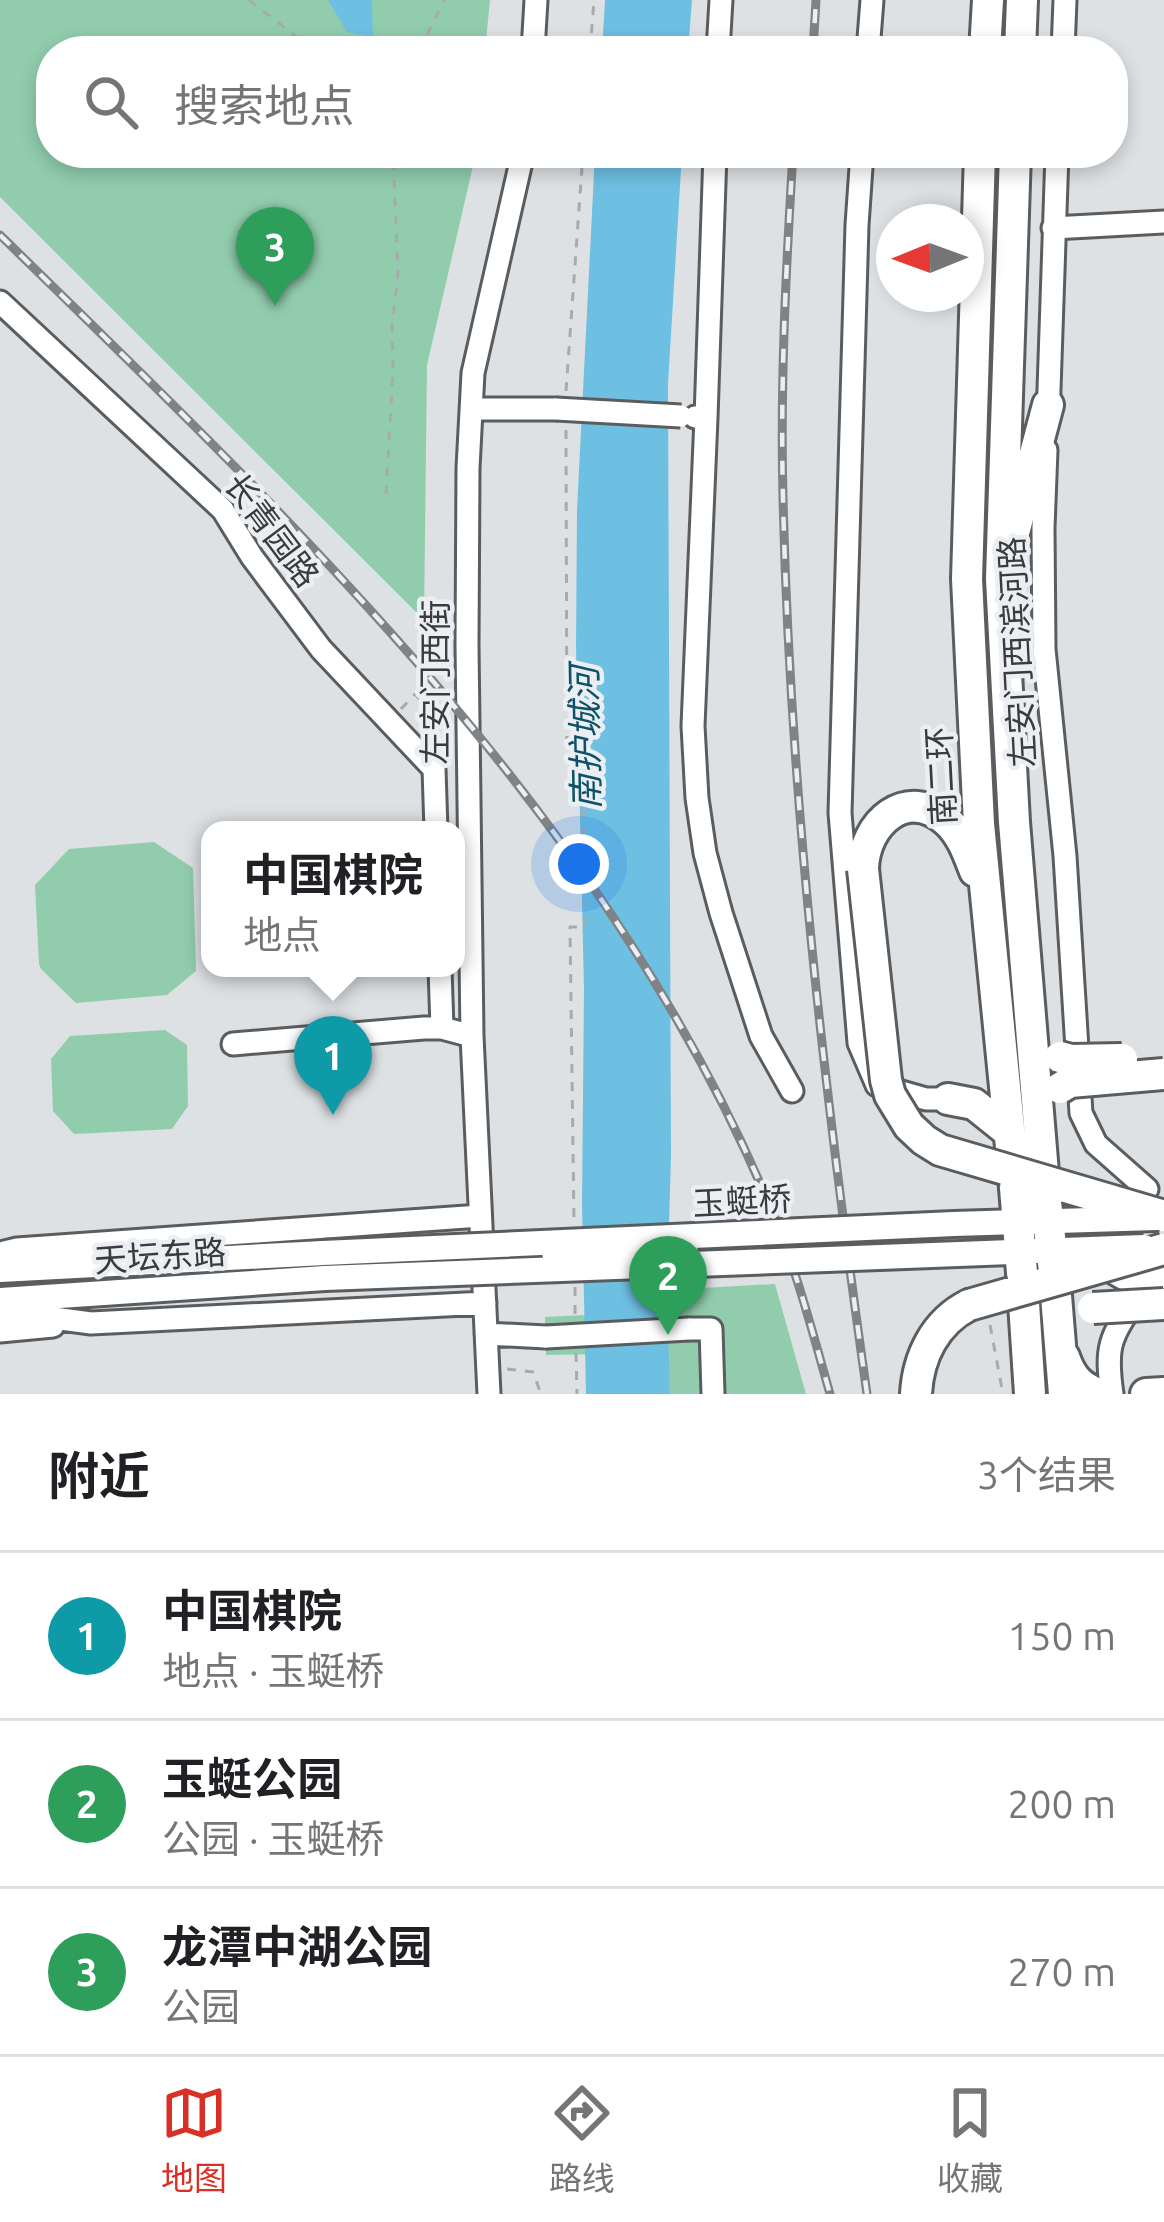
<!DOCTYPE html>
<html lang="zh">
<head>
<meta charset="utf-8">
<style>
  :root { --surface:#fff; --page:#f2f2f2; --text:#202124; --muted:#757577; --line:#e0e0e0; --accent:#d93025 }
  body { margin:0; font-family:Ubuntu,"Noto Sans SC",sans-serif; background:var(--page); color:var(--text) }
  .compass { position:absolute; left:876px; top:204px; width:108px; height:108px; border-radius:50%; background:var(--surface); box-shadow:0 6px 18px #0003; rotate:269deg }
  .you { position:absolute; left:579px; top:864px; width:42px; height:42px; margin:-30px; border:9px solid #fff; border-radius:50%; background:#1a73e8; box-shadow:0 0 0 18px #1a73e833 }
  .badge { display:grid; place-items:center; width:78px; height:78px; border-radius:50%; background:var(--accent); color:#fff; font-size:39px; font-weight:700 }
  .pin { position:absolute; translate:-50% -99px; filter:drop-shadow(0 3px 6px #0008) }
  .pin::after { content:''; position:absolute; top:63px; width:42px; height:36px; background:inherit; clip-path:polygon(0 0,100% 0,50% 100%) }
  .popup { position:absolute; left:201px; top:821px; width:264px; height:156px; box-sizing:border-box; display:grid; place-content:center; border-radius:24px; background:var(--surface); filter:drop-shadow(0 3px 9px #0005); font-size:39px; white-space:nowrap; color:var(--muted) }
  .popup b { font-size:45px; color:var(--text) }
  .popup::after { content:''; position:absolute; left:50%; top:100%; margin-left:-24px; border:24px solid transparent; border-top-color:var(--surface) }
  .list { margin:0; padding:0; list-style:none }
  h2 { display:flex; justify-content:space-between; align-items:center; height:156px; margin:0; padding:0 48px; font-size:51px }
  h2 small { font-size:39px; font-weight:400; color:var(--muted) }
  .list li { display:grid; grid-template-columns:78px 1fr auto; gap:36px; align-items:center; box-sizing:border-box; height:168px; padding:0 48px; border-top:3px solid var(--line) }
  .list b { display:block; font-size:45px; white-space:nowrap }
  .list p { margin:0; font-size:39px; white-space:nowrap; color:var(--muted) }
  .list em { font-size:39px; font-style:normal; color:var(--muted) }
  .icon { flex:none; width:66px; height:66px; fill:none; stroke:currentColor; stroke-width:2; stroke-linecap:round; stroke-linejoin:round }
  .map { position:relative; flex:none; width:1164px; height:1394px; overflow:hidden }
  .search { position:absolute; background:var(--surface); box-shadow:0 6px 18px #0003; left:36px; right:36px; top:36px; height:132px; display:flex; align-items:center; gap:30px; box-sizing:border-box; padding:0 42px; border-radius:48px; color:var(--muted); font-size:45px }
  .sheet { height:660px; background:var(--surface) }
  nav { display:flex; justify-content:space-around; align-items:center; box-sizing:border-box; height:168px; border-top:3px solid var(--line); background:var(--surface); font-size:33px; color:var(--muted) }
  nav a { display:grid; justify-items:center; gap:6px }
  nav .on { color:var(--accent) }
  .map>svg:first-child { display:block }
  .green { fill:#91cdad }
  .water { fill:#6ec0e2 }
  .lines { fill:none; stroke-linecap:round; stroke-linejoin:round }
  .minor-casing { stroke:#5a5d60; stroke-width:27 }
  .major-casing { stroke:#5a5d60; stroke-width:30 }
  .highway-casing { stroke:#5a5d60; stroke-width:36 }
  .path { stroke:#a8abae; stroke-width:3; stroke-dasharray:9 9; stroke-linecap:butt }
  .minor { stroke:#fff; stroke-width:21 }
  .major { stroke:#fff; stroke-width:24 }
  .highway { stroke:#fff; stroke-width:30 }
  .rail-casing { stroke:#808385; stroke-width:9 }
  .rail { stroke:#ebeef2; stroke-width:4.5; stroke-dasharray:14; stroke-linecap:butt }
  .minor-bridge-casing { stroke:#5a5d60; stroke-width:27; stroke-linecap:butt }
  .major-bridge-casing { stroke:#5a5d60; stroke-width:30; stroke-linecap:butt }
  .highway-bridge-casing { stroke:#5a5d60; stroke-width:36; stroke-linecap:butt }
  .minor-bridge { stroke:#fff; stroke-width:21 }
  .major-bridge { stroke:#fff; stroke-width:24 }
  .highway-bridge { stroke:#fff; stroke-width:30 }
  .labels { text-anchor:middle; stroke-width:9; stroke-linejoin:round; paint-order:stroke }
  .street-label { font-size:33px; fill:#3a3b3c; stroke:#ebeef2 }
  .water-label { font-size:36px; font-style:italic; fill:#0e526a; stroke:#ebeef2 }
</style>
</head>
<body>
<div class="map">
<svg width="1164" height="1394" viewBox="0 0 1164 1394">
  <rect width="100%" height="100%" fill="#dde1e4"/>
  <path class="green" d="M0 0H490L485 51H51V153H476L427 365 424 620 0 197Z
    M154 842 193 868 196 971 167 995 76 1003 41 969 39 964 35 885 69 849Z
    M165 1030 187 1045 188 1106 172 1129 74 1134 53 1111 51 1059 70 1036Z
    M775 1284 806 1394H670L668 1353 546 1355 545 1317 667 1311V1290Z"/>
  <path class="water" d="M328 0H372L373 37 347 32Z
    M605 0H692L688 51H602Z
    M595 153H682L668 384 671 1156 667 1290 670 1394H586L582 1203 584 989 576 647 577 510Z"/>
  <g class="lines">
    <g class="minor-casing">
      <path id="minor" d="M533 51 536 0
        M718 51 721 0
        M868 51 872 0
        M1063 51 1065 0
        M862 153 857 225 840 813 859 1043 877 1085 926 1099H948
        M1053 228 1164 222
        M0 302 223 510 252 557 321 649 434 769 436 830
        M471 409H556
        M695 417 706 418 715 153
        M706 418 693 726 697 798 705 853 721 913 761 1036 792 1091
        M1048 419 1057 153
        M1046 450 1043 528 1044 649 1065 856 1081 1113 1096 1144 1147 1189
        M440 968 442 1028
        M233 1044 424 1028H442L472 1036
        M687 1250 1079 1234 1096 1221
        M0 1253 17 1249 480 1216
        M482 1258 553 1255
        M1101 1261C1119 1282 1138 1287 1164 1277
        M0 1311 91 1323 485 1303
        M689 1329H711L713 1394
        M0 1331 53 1326
        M486 1334 546 1337
        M489 1394 472 1036 467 645 468 468 473 373 523 153
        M1112 1394C1105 1346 1110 1338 1136 1299"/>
    </g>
    <g class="major-casing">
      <path id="major" d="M0 1270 323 1253
        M0 1300 325 1278"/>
    </g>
    <g class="highway-casing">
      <path id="highway" d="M985 51 988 0
        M1020 51 1022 0
        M980 153 967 579 979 824 1015 1188
        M1015 153 1001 579 1014 822 1044 1185
        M1014 533 1048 405
        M863 869C864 823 907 785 947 821 962 835 968 853 975 871
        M948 1099 974 1104 1009 1132
        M1054 1271 1064 1394
        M1022 1273 1030 1394
        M1064 1357C1071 1377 1079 1386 1098 1394
        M916 1394C918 1357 935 1322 969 1305
        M1146 1394 1164 1393"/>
    </g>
    <path class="path" d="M249 0 315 51
      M419 51 444 0
      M590 51 594 0
      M566 391 583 153
      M566 430 567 766 583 765 585 927H570L574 1223
      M386 494 393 369 392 326 398 273 393 153
      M427 605H442
      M401 709 415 694 443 727
      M575 1287V1319
      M990 1325 1003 1394
      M576 1353 577 1394
      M507 1369 533 1372 541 1394"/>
    <use href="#minor" class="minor"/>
    <use href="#major" class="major"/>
    <use href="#highway" class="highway"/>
    <g class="rail-casing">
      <path id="rail" d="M813 51 816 0
        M793 153C786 268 780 383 783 498 790 799 825 1096 867 1394
        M0 235C295 523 606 817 769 1204 795 1265 812 1330 830 1394"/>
    </g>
    <use href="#rail" class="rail"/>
    <g class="minor-bridge-casing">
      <path id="minor-bridge" d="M556 409 681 416
        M553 1255 687 1250
        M546 1337 689 1329"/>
    </g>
    <g class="major-bridge-casing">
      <path id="major-bridge" d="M323 1253 954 1224 1156 1218
        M325 1278 1144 1247"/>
    </g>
    <g class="highway-bridge-casing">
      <path id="highway-bridge" d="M863 869 886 1080 890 1095 909 1126 924 1140 940 1150 1164 1216
        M1060 1057 1071 1060 1122 1059
        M1060 1088 1070 1082 1164 1074
        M1044 1185 1054 1271
        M1015 1188 1022 1273
        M969 1305 1164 1249
        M1093 1308 1164 1304"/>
    </g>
    <use href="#minor-bridge" class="minor-bridge"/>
    <use href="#major-bridge" class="major-bridge"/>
    <use href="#highway-bridge" class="highway-bridge"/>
  </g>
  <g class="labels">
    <g class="street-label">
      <text transform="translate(272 530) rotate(53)" y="12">长青园路</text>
      <text transform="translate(1017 652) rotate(-93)" y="12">左安门西滨河路</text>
      <text transform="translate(435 682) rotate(-90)" y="12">左安门西街</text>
      <text transform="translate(941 776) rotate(-93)" y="12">南二环</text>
      <text transform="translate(742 1201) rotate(-3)" y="12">玉蜓桥</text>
      <text transform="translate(160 1256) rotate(-4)" y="12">天坛东路</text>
    </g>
    <g class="water-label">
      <text transform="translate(585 738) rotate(-91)" y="13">南护城河</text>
    </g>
  </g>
</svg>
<svg class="compass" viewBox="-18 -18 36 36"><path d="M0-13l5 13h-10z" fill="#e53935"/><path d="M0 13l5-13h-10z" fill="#757577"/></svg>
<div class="you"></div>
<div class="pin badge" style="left:333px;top:1115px;background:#0f9aa8">1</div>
<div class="popup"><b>中国棋院</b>地点</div>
<div class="pin badge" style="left:668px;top:1335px;background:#2e9e5b">2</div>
<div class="pin badge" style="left:275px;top:306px;background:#2e9e5b">3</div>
<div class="search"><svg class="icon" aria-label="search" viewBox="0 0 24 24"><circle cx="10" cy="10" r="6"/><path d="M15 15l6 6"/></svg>搜索地点</div>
</div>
<section class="sheet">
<h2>附近<small>3个结果</small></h2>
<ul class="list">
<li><span class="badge" style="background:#0f9aa8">1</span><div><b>中国棋院</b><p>地点 · 玉蜓桥</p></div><em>150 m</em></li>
<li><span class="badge" style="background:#2e9e5b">2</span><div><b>玉蜓公园</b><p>公园 · 玉蜓桥</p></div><em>200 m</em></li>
<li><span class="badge" style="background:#2e9e5b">3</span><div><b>龙潭中湖公园</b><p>公园</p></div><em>270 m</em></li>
</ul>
</section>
<nav>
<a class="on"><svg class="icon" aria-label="map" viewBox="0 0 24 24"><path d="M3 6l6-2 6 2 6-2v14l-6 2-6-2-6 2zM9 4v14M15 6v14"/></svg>地图</a>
<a><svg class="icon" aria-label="directions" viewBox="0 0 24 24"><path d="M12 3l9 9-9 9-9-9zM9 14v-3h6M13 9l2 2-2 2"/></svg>路线</a>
<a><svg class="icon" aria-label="saved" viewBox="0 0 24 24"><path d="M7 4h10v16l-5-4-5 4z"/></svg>收藏</a>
</nav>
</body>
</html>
